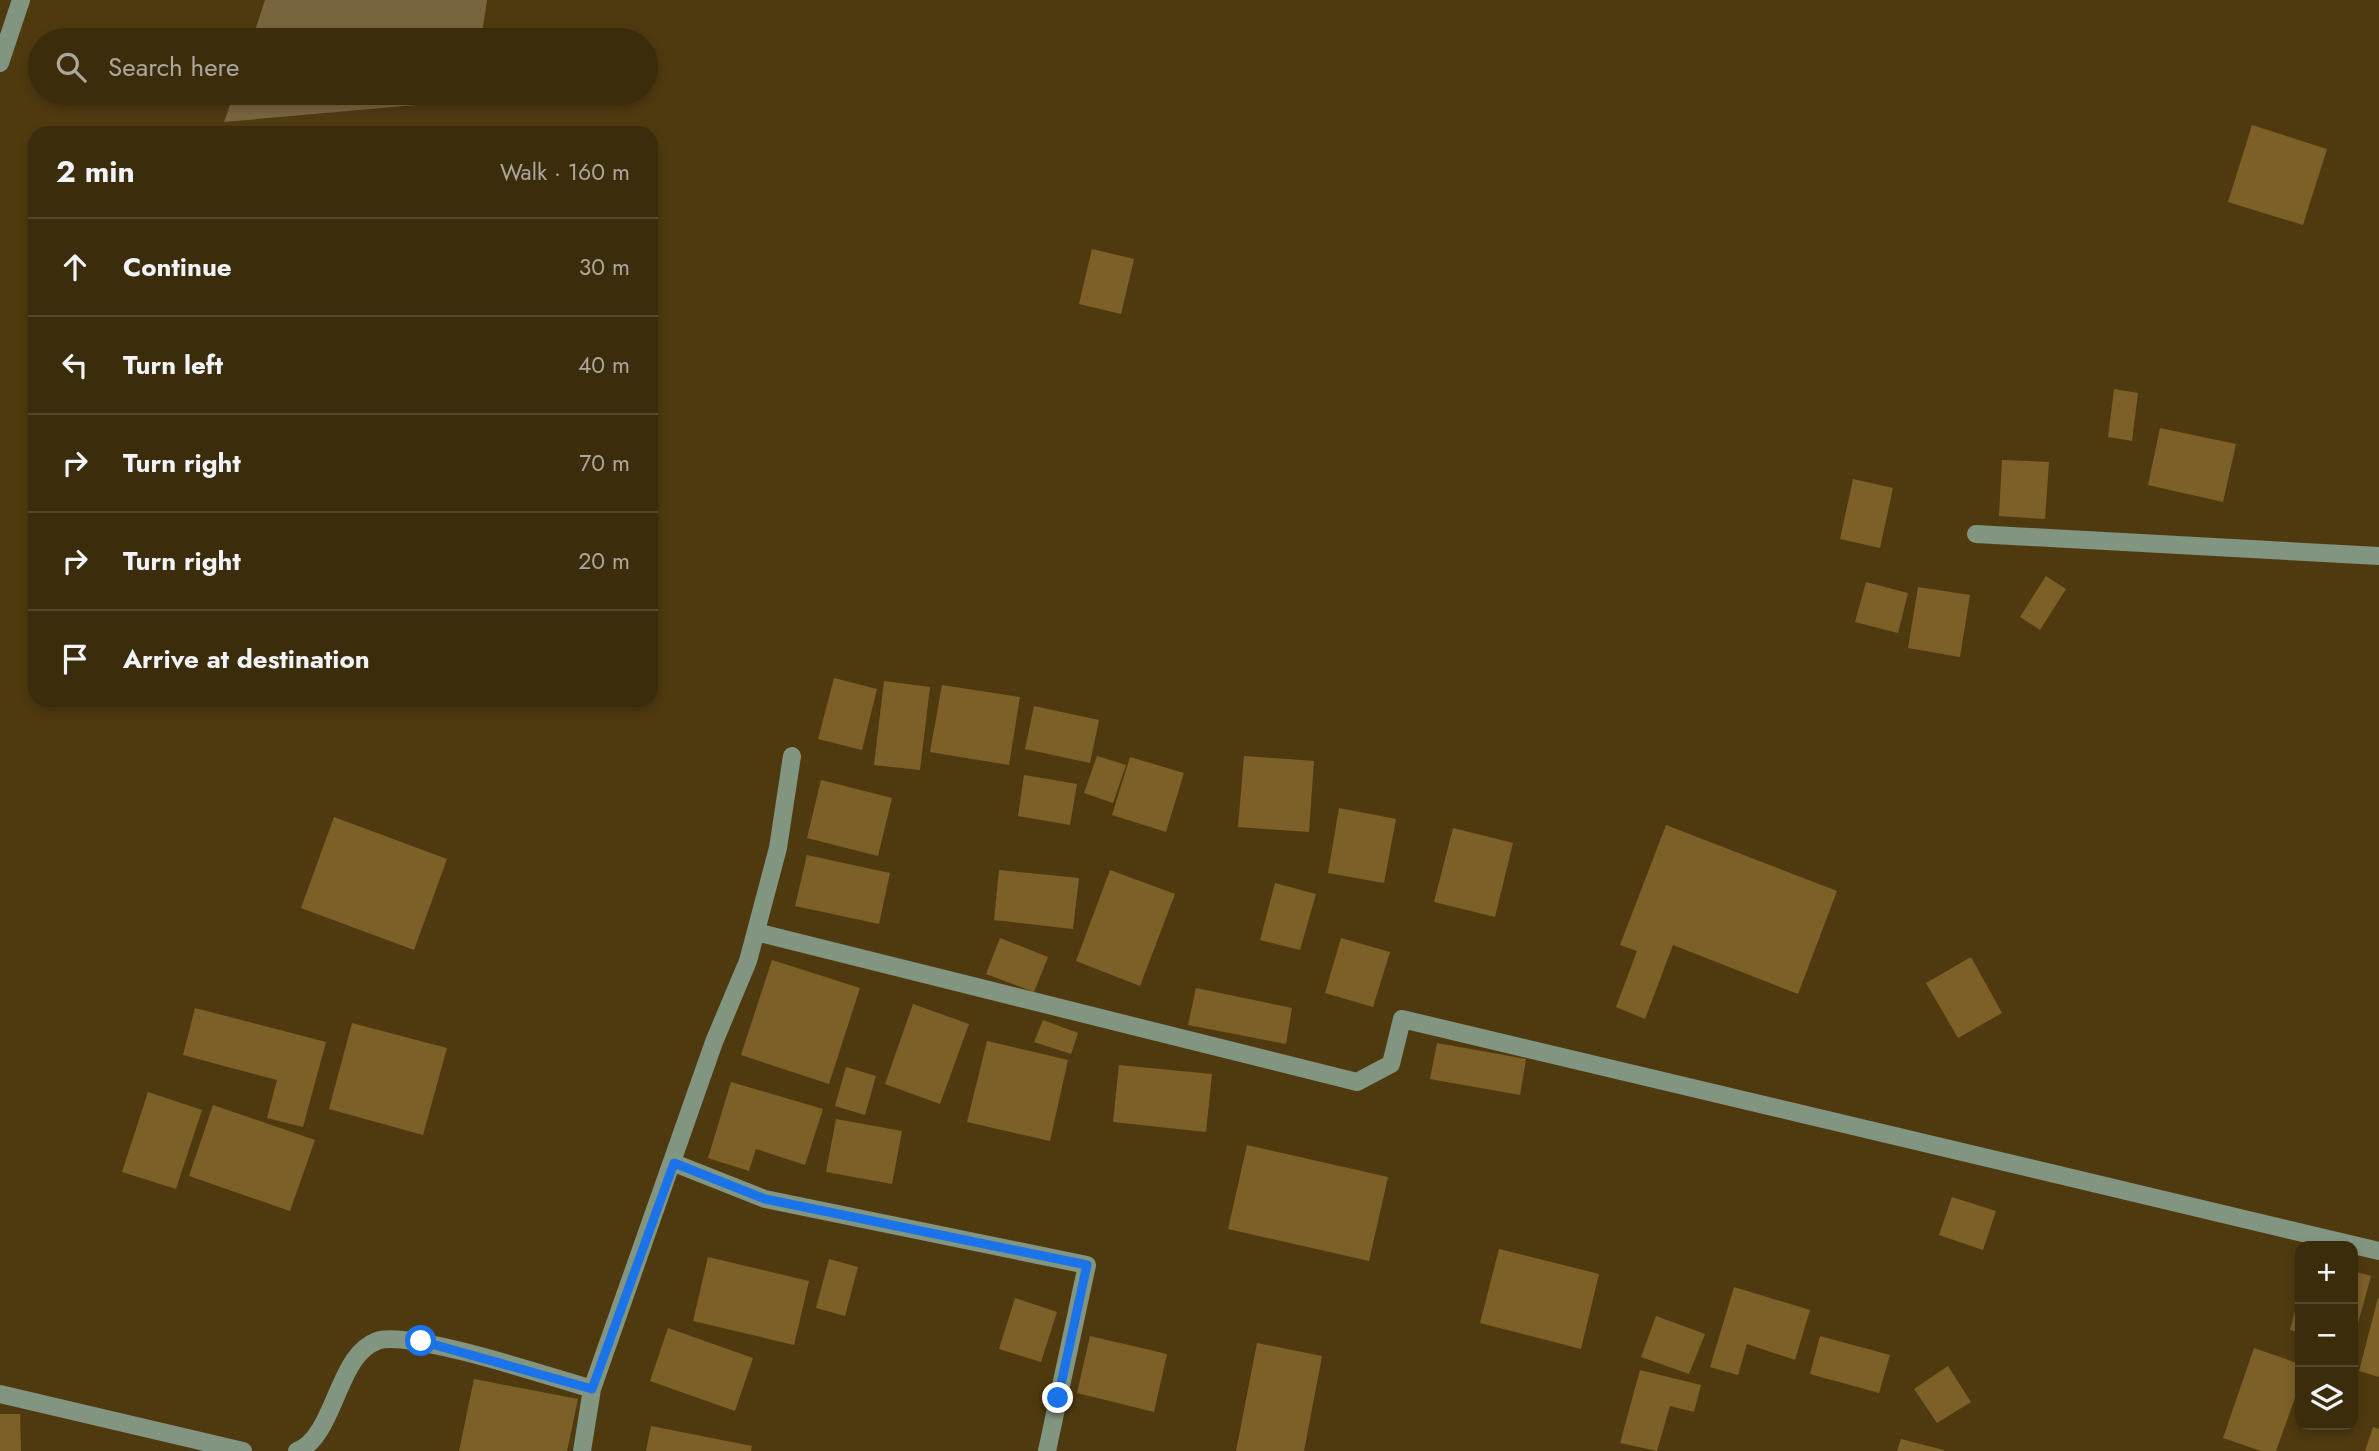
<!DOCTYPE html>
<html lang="en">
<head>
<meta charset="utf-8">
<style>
  :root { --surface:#3b2c0c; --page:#423415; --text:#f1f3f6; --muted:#aca79d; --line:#54482d }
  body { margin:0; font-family:Jost,sans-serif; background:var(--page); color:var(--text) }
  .controls { position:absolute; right:21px; bottom:21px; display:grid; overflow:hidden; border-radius:14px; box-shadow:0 4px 10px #0003 }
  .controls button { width:63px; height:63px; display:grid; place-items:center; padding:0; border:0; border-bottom:2px solid var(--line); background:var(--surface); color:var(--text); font:35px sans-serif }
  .stop { position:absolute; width:21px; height:21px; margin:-16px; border:5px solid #1a73e8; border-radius:50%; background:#fff }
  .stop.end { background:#1a73e8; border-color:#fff; box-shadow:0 2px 7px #0008 }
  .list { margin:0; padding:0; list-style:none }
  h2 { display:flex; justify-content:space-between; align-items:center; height:91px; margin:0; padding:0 28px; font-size:30px }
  h2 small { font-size:23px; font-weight:400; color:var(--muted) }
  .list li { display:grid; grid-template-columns:46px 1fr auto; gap:21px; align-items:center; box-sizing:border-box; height:98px; padding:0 28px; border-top:2px solid var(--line) }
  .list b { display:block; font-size:26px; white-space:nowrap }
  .list em { font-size:23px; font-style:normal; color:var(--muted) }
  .icon { flex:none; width:38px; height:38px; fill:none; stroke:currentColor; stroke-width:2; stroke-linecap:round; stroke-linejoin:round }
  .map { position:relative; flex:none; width:2379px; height:1451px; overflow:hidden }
  .search { position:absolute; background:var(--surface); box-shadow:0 4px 10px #0003; left:28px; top:28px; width:630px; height:77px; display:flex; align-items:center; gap:18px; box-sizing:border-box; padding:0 24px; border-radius:38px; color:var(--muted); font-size:26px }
  .panel { position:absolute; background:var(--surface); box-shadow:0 4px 10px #0003; left:28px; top:126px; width:630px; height:581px; border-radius:21px }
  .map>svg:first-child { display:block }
  .green { fill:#78643d }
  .building { fill:#7c6028 }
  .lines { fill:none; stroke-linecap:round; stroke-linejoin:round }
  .minor { stroke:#829580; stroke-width:18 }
  .route { stroke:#1a73e8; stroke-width:9 }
</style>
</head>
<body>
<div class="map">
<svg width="2379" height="1451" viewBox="0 0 2379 1451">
  <rect width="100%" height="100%" fill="#4f3a10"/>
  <path class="green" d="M265 0H487L481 40H252Z
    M234 93H474L473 100 224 122Z"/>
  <path class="building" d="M2252 125 2327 149 2303 225 2228 202Z
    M1092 249 1134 259 1121 314 1079 304Z
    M2114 389 2138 393 2132 441 2108 437Z
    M2160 428 2236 444 2223 502 2148 485Z
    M2002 460 2049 462 2045 519 1999 516Z
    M1853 479 1893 488 1880 548 1840 539Z
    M2046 576 2066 589 2040 630 2020 617Z
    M1866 582 1908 593 1898 633 1855 622Z
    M1918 587 1970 595 1960 657 1908 648Z
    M834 678 877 689 862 750 818 739Z
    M884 681 930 687 920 770 874 765Z
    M942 685 1020 697 1009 765 930 752Z
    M1034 706 1099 720 1090 763 1025 749Z
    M1097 756 1126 765 1113 803 1084 793Z
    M1244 756 1314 761 1309 832 1238 827Z
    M1130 757 1184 773 1166 832 1112 815Z
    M1024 775 1077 784 1070 825 1018 816Z
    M821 780 892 798 878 856 807 838Z
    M1339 808 1396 819 1384 883 1328 873Z
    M334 817 447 859 414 950 301 908Z
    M1666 825 1837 891 1798 994 1673 945 1645 1019 1616 1007 1637 951 1620 945Z
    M1453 828 1513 843 1495 917 1434 902Z
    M807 855 890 873 879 924 795 906Z
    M999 870 1079 878 1073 929 994 920Z
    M1110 870 1175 894 1140 986 1076 961Z
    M1275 883 1316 894 1300 950 1260 940Z
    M1000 938 1048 957 1034 992 986 974Z
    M1341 938 1390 952 1373 1007 1325 993Z
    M1971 957 2002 1013 1958 1038 1926 983Z
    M772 960 860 988 829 1084 741 1055Z
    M1196 988 1292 1008 1286 1044 1188 1025Z
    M913 1004 969 1024 940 1104 885 1084Z
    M195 1008 326 1042 303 1127 267 1118 277 1080 183 1055Z
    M1043 1020 1078 1033 1071 1054 1034 1042Z
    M352 1023 447 1048 423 1135 329 1109Z
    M987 1041 1068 1060 1050 1141 967 1122Z
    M1437 1043 1526 1059 1520 1095 1430 1079Z
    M1119 1065 1212 1074 1206 1132 1113 1122Z
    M846 1067 876 1076 865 1115 835 1106Z
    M731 1082 823 1109 805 1165 756 1149 749 1171 708 1158Z
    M148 1092 202 1110 176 1189 122 1172Z
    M213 1105 315 1140 290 1211 189 1176Z
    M836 1119 902 1131 892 1184 826 1172Z
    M1247 1145 1388 1177 1369 1261 1228 1229Z
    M1952 1197 1996 1211 1983 1250 1939 1235Z
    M1499 1249 1599 1274 1581 1349 1480 1323Z
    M708 1257 809 1281 794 1345 693 1321Z
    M829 1259 858 1267 845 1316 816 1308Z
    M2353 1271 2371 1276 2354 1338H2353Z
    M1734 1287 1810 1310 1795 1360 1747 1344 1738 1375 1710 1367Z
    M2299 1296H2300V1333L2290 1330Z
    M1015 1298 1057 1312 1041 1362 999 1349Z
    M2378 1298 2379 1299V1377L2359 1371Z
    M1656 1316 1705 1334 1689 1374 1641 1357Z
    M668 1328 753 1358 735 1411 650 1381Z
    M1090 1336 1167 1354 1154 1412 1077 1393Z
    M1820 1336 1890 1355 1879 1393 1810 1374Z
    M1257 1343 1322 1356 1304 1451H1236Z
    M2254 1348 2300 1364V1384L2276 1451H2261L2223 1438Z
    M1948 1366 1971 1402 1937 1423 1914 1389Z
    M1640 1370 1701 1385 1694 1412 1670 1406 1657 1451 1620 1443Z
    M474 1379 578 1399 567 1451H459Z
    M0 1414H20L21 1451H0Z
    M651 1426 752 1446 751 1451H646Z
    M2373 1427 2379 1429V1451H2365Z
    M1901 1439 1944 1450V1451H1897Z"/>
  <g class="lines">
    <path class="minor" d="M0 63 21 0
      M1976 534 2379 556
      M756 932 1357 1082 1391 1064 1402 1019 2379 1251
      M674 1163 765 1199 1087 1265 1047 1451
      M0 1394 243 1451
      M297 1451C320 1443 331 1406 341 1385 348 1369 358 1348 377 1341 407 1329 554 1378 592 1389
      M582 1451 592 1389 714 1042 748 961 778 848 792 756"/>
  </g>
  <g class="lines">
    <path class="route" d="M421 1341 592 1389 674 1163 765 1199 1087 1265 1058 1398"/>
  </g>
</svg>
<div class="controls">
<button>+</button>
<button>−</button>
<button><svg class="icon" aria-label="layers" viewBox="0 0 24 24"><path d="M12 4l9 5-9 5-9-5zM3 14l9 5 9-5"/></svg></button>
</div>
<div class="stop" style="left:421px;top:1341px"></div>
<div class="stop end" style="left:1058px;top:1398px"></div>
<div class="search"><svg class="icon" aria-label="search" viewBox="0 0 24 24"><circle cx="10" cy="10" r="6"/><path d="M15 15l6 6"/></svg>Search here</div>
<section class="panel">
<h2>2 min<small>Walk · 160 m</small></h2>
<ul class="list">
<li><svg class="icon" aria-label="ahead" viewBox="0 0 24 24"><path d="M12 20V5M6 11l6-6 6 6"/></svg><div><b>Continue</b></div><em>30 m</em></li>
<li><svg class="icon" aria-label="left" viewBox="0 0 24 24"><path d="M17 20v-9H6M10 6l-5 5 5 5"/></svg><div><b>Turn left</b></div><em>40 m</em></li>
<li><svg class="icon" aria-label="right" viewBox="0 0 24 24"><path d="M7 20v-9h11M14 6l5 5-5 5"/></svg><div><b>Turn right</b></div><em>70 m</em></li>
<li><svg class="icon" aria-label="right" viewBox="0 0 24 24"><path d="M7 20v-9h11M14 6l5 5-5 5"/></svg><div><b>Turn right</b></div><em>20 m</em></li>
<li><svg class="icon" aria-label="arrive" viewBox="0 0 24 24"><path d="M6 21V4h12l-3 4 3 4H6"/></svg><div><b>Arrive at destination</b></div></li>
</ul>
</section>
</div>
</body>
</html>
